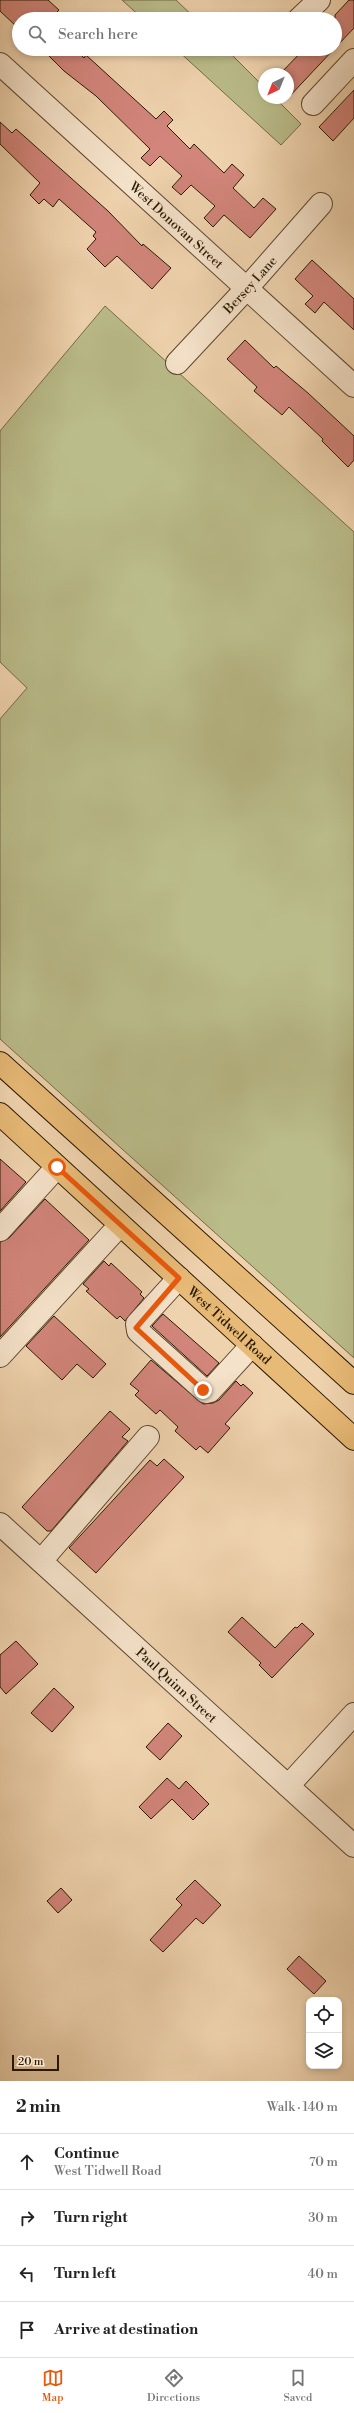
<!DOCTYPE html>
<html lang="en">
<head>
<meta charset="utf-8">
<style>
  :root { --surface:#fff; --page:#f2f2f2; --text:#222; --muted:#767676; --line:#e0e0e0; --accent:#ea580c }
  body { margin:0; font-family:"Libre Bodoni",serif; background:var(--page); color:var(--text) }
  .controls { position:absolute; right:12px; bottom:12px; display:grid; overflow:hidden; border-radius:8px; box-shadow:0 2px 6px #0003 }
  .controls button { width:36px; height:36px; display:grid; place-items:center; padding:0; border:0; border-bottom:1px solid var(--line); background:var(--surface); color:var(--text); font:20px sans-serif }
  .compass { position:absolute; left:258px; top:68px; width:36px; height:36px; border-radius:50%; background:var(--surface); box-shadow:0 2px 6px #0003; rotate:223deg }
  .scale { position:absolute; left:12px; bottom:10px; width:47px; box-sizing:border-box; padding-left:4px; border:2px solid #2b1a03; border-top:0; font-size:11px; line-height:14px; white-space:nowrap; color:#2b1a03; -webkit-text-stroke:3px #f5e2ca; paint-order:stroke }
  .stop { position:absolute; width:12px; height:12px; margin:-9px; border:3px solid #ea580c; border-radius:50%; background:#fff }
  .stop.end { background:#ea580c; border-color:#fff; box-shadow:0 1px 4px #0008 }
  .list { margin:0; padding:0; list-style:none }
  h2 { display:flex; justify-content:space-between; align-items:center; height:52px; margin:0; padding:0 16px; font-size:17px }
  h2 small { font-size:13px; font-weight:400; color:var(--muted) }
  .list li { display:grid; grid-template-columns:26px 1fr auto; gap:12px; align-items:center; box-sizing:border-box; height:56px; padding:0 16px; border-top:1px solid var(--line) }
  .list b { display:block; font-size:15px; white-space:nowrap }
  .list p { margin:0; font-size:13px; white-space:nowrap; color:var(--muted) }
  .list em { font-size:13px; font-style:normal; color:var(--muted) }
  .icon { flex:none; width:22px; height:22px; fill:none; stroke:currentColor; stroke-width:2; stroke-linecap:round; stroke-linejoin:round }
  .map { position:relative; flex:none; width:354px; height:2081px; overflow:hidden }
  .search { position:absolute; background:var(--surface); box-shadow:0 2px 6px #0003; left:12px; right:12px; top:12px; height:44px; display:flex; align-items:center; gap:10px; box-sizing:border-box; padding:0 14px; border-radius:22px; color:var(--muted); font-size:15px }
  .sheet { height:276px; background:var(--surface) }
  nav { display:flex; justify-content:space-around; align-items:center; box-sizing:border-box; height:56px; border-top:1px solid var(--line); background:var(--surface); font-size:11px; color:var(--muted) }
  nav a { display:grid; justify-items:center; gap:2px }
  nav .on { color:var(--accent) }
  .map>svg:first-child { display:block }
  .green { fill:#babc8a; stroke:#726b46 }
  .building { fill:#d2857b; stroke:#2b1a03 }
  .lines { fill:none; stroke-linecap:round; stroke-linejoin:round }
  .minor-casing { stroke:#5c482e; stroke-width:24 }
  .major-casing { stroke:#2b1a03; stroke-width:24 }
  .minor { stroke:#f5e2ca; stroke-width:22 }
  .major { stroke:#e8ba77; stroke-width:22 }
  .route { stroke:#ea580c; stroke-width:5 }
  .labels { text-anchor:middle; stroke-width:3; stroke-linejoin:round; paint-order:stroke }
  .street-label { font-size:13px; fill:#2b1a03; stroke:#f5e2ca }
</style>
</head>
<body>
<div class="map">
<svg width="354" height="2081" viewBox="0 0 354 2081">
  <rect width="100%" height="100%" fill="#efd3ae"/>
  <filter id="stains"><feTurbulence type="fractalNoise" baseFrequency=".005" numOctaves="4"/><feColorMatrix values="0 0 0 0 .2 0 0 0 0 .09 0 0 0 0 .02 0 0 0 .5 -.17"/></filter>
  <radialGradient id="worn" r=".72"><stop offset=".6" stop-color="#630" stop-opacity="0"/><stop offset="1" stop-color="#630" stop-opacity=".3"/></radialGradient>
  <path class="green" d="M122 0H176L196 19H143Z
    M176 49H226L264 87V98H275L301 124 281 145Z
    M105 306 354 532V1358L0 1039V719L27 688 0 662V431Z"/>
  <path class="building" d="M0 0H48L59 10 50 19H19L17 27 0 11Z
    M349 0H354V28L335 48V15Z
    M42 49H75L84 58 86 55 156 119 164 111 173 120 167 126 190 149 194 144 224 173 232 164 244 175 233 188 254 208 263 198 276 209 250 238 224 215 213 227 204 218 215 206 191 185 181 195 172 187 182 176 160 156 150 166 141 158 150 149 96 96 64 71Z
    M304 49H334L288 98V74H280Z
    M354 90V118L333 141 319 127Z
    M0 122 12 133 16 129 108 211 142 246 143 244 171 268 152 289 117 256 105 267 87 249 96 239 93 236 96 232 59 199 53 207 44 199 39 204 30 195 40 183 0 144Z
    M312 260 354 299V330L324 302 315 313 305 304 313 296 295 279Z
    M245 340 274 368 276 366 308 393 354 436V460L348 467 322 441 323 439 289 407 282 415 254 391 257 387 227 359Z
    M0 1159 26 1182 0 1211Z
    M45 1199 89 1240 0 1337V1242L9 1238Z
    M104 1261 109 1266 111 1263 142 1292 140 1294 144 1298 125 1321 120 1316 117 1319 86 1291 89 1289 83 1284Z
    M163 1314 219 1363 207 1376 152 1326Z
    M54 1316 106 1364 93 1378 77 1364 62 1380 26 1346Z
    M151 1360 203 1404 213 1403 219 1400 236 1381 241 1386 243 1384 253 1393 225 1424 230 1428 208 1453 200 1446 196 1450 175 1431 178 1427 160 1410 156 1414 135 1395 139 1391 130 1384Z
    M110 1411 130 1429 122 1437 128 1441 51 1531H47L22 1507Z
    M164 1459 184 1477 96 1573 69 1548 150 1460 157 1466Z
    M242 1617 275 1648 295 1627 297 1628 302 1623 314 1634 272 1678 259 1665 261 1663 228 1632Z
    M16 1641 38 1664 6 1694 0 1687V1655Z
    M54 1688 74 1707 52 1732 31 1713Z
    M168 1723 182 1736 160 1760 146 1747Z
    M167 1778 179 1789 186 1781 209 1804 193 1820 172 1799 151 1819 139 1807Z
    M195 1880 221 1905 203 1924 196 1918 163 1952 150 1940 182 1905 176 1899Z
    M61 1888 72 1900 58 1913 47 1901Z
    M299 1956 326 1981 314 1994 287 1969Z"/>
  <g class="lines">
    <g class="minor-casing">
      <g id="minor">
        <path d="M299 19 319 0"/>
        <path id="s1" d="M0 64 354 386"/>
        <path d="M313 104 354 60"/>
        <path id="s2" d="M177 363 247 288 321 204"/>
        <path d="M0 1230 57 1167"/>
        <path d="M179 1278 137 1324 138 1331 206 1392 210 1391 252 1345"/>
        <path d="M0 1356 120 1225"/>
        <path id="s3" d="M0 1524 354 1846"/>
        <path d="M41 1561 148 1437"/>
        <path d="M288 1786 354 1714"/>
      </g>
    </g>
    <g class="major-casing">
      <g id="major">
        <path d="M0 1063 354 1383"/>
        <path id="s4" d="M0 1114 354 1439"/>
      </g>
    </g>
    <use href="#minor" class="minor"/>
    <use href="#major" class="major"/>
  </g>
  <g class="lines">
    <path class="route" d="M57 1167 179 1278 136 1328 203 1390"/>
  </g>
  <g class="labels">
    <g class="street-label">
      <text dy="5" stroke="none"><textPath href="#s1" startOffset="239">West Donovan Street</textPath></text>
      <text dy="5" stroke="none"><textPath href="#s2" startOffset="107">Bersey Lane</textPath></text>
      <text dy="5" stroke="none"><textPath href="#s4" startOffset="312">West Tidwell Road</textPath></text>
      <text dy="5" stroke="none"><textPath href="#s3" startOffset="239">Paul Quinn Street</textPath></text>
    </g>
  </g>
  <rect width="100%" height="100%" filter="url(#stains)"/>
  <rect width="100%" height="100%" fill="url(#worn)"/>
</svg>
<div class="controls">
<button><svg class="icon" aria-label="locate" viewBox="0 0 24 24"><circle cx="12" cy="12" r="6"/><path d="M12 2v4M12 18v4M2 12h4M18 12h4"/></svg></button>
<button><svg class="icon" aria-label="layers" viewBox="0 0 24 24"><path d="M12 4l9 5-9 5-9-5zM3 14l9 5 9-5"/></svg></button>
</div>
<svg class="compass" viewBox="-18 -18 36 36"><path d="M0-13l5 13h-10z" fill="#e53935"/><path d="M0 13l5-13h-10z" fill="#767676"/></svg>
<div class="scale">20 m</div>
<div class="stop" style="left:57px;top:1167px"></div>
<div class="stop end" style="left:203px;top:1390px"></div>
<div class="search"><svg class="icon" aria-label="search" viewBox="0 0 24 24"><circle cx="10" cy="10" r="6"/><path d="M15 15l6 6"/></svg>Search here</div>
</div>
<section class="sheet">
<h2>2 min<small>Walk · 140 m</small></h2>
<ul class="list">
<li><svg class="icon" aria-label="ahead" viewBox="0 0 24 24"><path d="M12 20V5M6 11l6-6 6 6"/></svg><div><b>Continue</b><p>West Tidwell Road</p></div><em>70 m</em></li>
<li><svg class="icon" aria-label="right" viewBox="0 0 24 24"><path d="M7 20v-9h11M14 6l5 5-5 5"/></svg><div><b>Turn right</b></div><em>30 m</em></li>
<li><svg class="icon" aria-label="left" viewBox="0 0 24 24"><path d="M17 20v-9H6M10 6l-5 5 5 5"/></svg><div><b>Turn left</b></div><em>40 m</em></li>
<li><svg class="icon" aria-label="arrive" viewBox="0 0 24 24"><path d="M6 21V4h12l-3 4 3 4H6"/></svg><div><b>Arrive at destination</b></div></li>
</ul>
</section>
<nav>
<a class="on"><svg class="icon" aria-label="map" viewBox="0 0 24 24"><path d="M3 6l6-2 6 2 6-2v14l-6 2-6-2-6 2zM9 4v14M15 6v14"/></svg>Map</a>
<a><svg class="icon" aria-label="directions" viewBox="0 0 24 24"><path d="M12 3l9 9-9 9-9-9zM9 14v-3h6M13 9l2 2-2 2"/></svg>Directions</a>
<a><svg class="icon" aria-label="saved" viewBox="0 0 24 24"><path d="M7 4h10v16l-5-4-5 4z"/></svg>Saved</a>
</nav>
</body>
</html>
